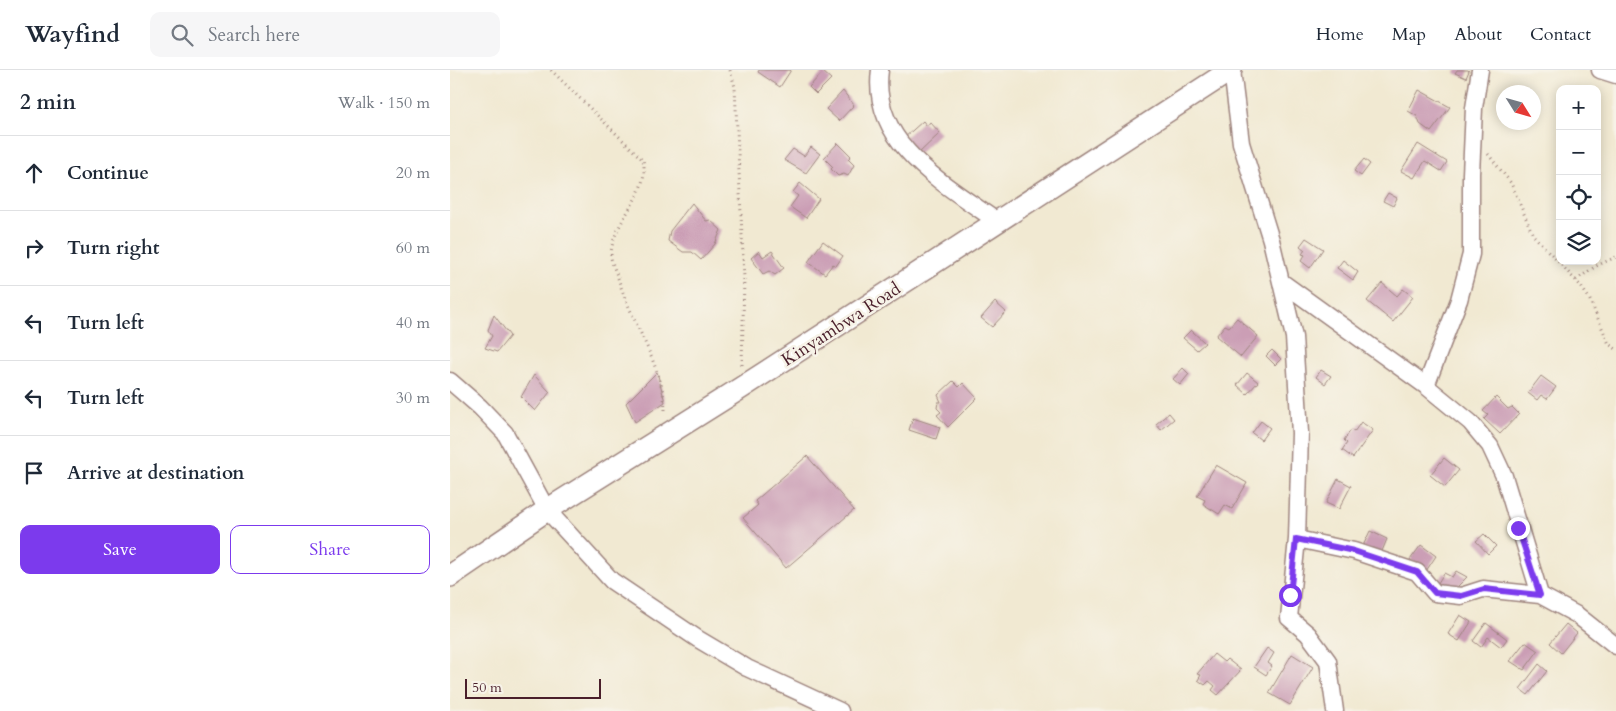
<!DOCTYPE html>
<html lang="en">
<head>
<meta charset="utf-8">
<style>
  :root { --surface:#fff; --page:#f6f6f7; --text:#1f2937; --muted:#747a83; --line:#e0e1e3; --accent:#7c3aed }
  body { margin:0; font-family:Cardo,serif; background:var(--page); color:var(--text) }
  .controls { position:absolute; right:15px; top:15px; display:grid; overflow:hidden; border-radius:10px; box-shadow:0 2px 12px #0003 }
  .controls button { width:45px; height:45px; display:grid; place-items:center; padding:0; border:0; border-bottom:1px solid var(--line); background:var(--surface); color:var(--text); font:25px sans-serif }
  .compass { position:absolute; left:1046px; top:15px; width:45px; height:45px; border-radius:50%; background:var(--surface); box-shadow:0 2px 12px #0003; rotate:127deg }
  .scale { position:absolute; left:15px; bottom:12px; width:136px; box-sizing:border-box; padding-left:5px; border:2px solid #4a1f2b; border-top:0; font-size:14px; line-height:18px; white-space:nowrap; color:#4a1f2b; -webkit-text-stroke:4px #f7f3e8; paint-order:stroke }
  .stop { position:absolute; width:15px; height:15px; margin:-11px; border:4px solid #7c3aed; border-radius:50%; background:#fff }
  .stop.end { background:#7c3aed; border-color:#fff; box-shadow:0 1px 5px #0008 }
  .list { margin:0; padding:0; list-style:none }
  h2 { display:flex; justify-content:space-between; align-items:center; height:65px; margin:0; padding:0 20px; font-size:21px }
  h2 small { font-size:16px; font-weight:400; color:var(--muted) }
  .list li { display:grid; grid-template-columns:32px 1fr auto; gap:15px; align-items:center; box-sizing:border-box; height:75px; padding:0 20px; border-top:1px solid var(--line) }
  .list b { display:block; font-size:19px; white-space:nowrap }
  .list em { font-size:16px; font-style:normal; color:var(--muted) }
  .actions { display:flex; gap:10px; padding:15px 20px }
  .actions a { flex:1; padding:11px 0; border:1px solid var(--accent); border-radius:10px; text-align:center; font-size:18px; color:var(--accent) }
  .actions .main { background:var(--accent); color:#fff }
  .icon { flex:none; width:28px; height:28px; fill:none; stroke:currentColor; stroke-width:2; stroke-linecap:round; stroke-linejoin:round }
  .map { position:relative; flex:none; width:1166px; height:641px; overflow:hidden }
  header { display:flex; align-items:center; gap:30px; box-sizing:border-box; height:70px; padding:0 25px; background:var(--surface); border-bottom:1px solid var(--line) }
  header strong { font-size:24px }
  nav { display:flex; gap:28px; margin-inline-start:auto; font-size:18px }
  .search { width:350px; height:45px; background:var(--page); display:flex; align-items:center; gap:12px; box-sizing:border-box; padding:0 18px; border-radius:10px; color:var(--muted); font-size:19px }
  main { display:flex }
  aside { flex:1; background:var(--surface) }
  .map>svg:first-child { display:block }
  .building { fill:#cb9eb5 }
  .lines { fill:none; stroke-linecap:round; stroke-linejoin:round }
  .minor-casing { stroke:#9e847e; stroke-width:19 }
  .tertiary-casing { stroke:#9e847e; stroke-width:24 }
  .path { stroke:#9e847e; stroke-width:3; stroke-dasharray:1 4; stroke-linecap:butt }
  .minor { stroke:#fff; stroke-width:16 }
  .tertiary { stroke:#fff; stroke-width:21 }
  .route { stroke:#7c3aed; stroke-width:6 }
  .labels { text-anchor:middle; stroke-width:5; stroke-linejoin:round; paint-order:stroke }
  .street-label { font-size:18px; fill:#4a1f2b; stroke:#f7f3e8 }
</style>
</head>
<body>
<header>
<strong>Wayfind</strong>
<div class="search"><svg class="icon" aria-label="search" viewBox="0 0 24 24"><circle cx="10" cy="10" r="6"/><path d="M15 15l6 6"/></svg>Search here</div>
<nav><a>Home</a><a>Map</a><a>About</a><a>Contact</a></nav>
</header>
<main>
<aside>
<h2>2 min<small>Walk · 150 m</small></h2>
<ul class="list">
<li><svg class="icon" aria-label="ahead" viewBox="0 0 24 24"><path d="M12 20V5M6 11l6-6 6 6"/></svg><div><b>Continue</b></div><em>20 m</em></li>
<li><svg class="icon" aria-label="right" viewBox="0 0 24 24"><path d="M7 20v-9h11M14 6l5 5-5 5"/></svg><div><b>Turn right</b></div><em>60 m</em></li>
<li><svg class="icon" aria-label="left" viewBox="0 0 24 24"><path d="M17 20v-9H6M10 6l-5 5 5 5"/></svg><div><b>Turn left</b></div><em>40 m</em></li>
<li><svg class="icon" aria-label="left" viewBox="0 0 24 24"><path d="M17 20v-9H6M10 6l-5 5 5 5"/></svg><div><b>Turn left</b></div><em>30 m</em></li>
<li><svg class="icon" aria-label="arrive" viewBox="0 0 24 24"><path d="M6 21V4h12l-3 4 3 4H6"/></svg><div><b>Arrive at destination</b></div></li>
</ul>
<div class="actions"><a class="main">Save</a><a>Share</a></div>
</aside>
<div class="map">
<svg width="1166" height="641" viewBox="0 0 1166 641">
  <rect width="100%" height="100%" fill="#f7f3e8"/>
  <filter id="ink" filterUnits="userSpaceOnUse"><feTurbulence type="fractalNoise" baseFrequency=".02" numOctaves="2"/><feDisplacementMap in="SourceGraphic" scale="10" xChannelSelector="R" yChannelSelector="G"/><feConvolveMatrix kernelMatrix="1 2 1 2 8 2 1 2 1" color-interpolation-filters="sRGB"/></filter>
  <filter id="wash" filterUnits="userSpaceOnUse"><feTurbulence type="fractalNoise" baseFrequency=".0096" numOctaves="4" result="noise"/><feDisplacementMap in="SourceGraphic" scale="20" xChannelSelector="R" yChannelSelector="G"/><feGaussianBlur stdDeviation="1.12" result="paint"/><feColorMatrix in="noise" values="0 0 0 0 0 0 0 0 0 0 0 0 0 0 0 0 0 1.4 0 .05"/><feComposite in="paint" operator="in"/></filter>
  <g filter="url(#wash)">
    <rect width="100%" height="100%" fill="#f1e9d2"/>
    <g id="blocks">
      <path class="building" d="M309 0H341L330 17 308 2Z
        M1007 0H1018L1019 1 1016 8 1005 3Z
        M373 2 381 9 366 24 359 17Z
        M969 20 1000 37 981 62 970 54 967 46 958 41Z
        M393 21 404 35 389 51 376 39Z
        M473 51 477 56 480 52 490 63 468 84 454 68Z
        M388 73 401 86 398 89 404 95 398 106 394 104 388 106 381 99 383 97 374 88Z
        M968 74 997 92 991 101 975 91 964 108 951 101Z
        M361 77 370 84 356 103 334 90 343 79 354 86Z
        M914 89 920 94 911 106 904 101Z
        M350 113 369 129 356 148 340 137 348 126 343 122Z
        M938 123 947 128 943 136 933 131Z
        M242 133 256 151 260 150 271 160 265 174 251 190 242 182H233L218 171 220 161Z
        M856 168 873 179 860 198 851 191 855 185 852 184 855 180 850 176Z
        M373 171 393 186 386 196 383 194 375 204 358 192Z
        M309 181 313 187 322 181 334 198 325 205 319 201 313 204 301 188Z
        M893 190 908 202 903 210 887 198Z
        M932 213 947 226 953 219 963 227 943 252 917 231Z
        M545 232 556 242 542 257 531 248Z
        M44 245 60 266 47 282 35 278 42 266 38 260Z
        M787 248 808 266 791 287 766 266 775 255 779 257Z
        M741 260 755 273 747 280 733 268Z
        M822 280 831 289 825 295 816 286Z
        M733 298 739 304 730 315 723 309Z
        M871 300 881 306 875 314 866 307Z
        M207 302 215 332 185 352 176 333Z
        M797 303 808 312 797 324 787 315Z
        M84 305 100 322 85 341 71 327Z
        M1091 306 1106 317 1097 329 1091 325 1087 330 1078 323Z
        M503 311 509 317 513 313 527 328 498 357 487 345 491 342 487 338 488 332H491L488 325Z
        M1046 327 1058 339 1062 337 1069 344 1050 364 1034 349 1038 345 1033 341Z
        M719 343 724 349 711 360 706 354Z
        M463 348 490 357 486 369 459 360Z
        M811 351 820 358 811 370 802 363Z
        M911 352 923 360 903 388 892 380 897 373 894 370 901 360 904 362Z
        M357 386 404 440 336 498 293 448 308 435 305 431Z
        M994 388 1009 400 995 417 980 405Z
        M766 395 797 413 782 439 775 435 769 444 753 434 755 430 747 426Z
        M888 409 901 416 889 439 876 433Z
        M920 461 937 469 930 486 912 478Z
        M1034 464 1046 476 1038 484 1026 471Z
        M971 475 986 486 976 501 960 490Z
        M1006 501 1017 507 1003 521 988 513 994 503 1002 507Z
        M1010 545 1021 552 1009 571 998 564Z
        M1036 553 1057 569 1051 577 1038 567 1031 577 1023 571Z
        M1116 554 1127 563 1111 583 1100 573Z
        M1075 572 1088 581 1074 600 1060 591Z
        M817 578 824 583 818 593 822 596 816 605 804 597Z
        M764 584 774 592 777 589 791 600 768 625 762 620 765 616 759 611 755 615 748 610 751 605 747 604Z
        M842 584 863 597 840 635 819 623Z
        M1089 594 1097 601 1078 625 1070 619Z"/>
    </g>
  </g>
  <g filter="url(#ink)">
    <use href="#blocks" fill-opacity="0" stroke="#9e847e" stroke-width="1"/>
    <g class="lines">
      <g class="minor-casing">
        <path id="minor" d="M430 0C420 74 496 115 548 152
          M782 0 791 73 821 170 844 267 850 363 847 469 839 548 858 564 878 591 885 641
          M1150 0 1166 5
          M833 213 976 316 1020 352 1040 376 1054 406 1090 525
          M0 311 30 337 55 363 97 440 162 511 248 569 297 598 390 641
          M976 316 1009 230 1021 184V104L1024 38 1030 0
          M847 469 904 481 967 502 985 523 1011 526 1033 519 1090 525 1127 545 1166 576"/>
      </g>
      <g class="tertiary-casing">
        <path id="tertiary" d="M0 506 97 440 291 318 781 0"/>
      </g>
      <path class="path" d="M101 0 193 90C201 125 161 151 161 186 161 193 167 204 169 211 182 253 216 302 215 344
        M280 0 285 17 294 208 292 296
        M1038 84 1061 113 1083 165 1130 215 1139 228 1159 274 1166 279
        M1126 210 1146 196 1166 187"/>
      <use href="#minor" class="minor"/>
      <use href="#tertiary" class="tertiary"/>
    </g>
  </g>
  <g class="lines" filter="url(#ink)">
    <path class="route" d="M840 525 846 469 904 481 967 502 985 523 1011 526 1034 519 1090 525 1068 458"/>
  </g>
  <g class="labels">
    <g class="street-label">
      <text transform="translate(391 254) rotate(-33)" y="6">Kinyambwa Road</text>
    </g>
  </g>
</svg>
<div class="controls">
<button>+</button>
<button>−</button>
<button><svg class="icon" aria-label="locate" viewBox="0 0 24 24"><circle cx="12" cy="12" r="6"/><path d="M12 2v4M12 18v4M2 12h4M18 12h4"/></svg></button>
<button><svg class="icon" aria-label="layers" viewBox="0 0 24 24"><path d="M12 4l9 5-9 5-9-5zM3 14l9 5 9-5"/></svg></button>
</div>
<svg class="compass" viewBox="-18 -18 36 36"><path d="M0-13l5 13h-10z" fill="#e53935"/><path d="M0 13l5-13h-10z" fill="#747a83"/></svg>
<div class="scale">50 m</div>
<div class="stop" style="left:840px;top:525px"></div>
<div class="stop end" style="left:1068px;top:458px"></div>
</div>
</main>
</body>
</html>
